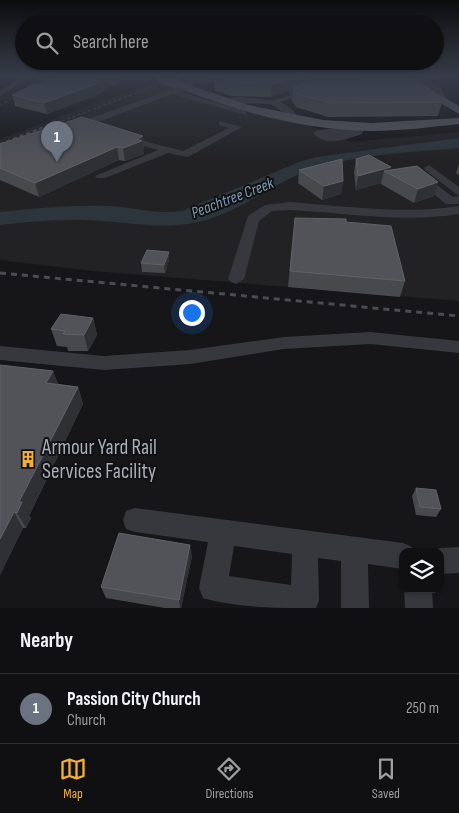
<!DOCTYPE html>
<html lang="en">
<head>
<meta charset="utf-8">
<style>
  :root { --surface:#101012; --page:#19191b; --text:#f1f3f6; --muted:#9c9d9f; --line:#303032; --accent:#f2b134 }
  body { margin:0; font-family:"Sofia Sans Condensed",sans-serif; background:var(--page); color:var(--text) }
  .controls { position:absolute; right:15px; bottom:15px; display:grid; overflow:hidden; border-radius:10px; box-shadow:0 1px 4px #0004 }
  .controls button { width:45px; height:45px; display:grid; place-items:center; padding:0; border:0; border-bottom:1px solid var(--line); background:var(--surface); color:var(--text); font:25px sans-serif }
  .you { position:absolute; left:191px; top:312px; width:18px; height:18px; margin:-12px; border:4px solid #fff; border-radius:50%; background:#1a73e8; box-shadow:0 0 0 8px #1a73e833 }
  .badge { display:grid; place-items:center; width:32px; height:32px; border-radius:50%; background:var(--accent); color:#fff; font-size:16px; font-weight:700 }
  .pin { position:absolute; translate:-50% -41px; filter:drop-shadow(0 1px 2px #0008) }
  .pin::after { content:''; position:absolute; top:26px; width:18px; height:15px; background:inherit; clip-path:polygon(0 0,100% 0,50% 100%) }
  .list { margin:0; padding:0; list-style:none }
  h2 { display:flex; justify-content:space-between; align-items:center; height:65px; margin:0; padding:0 20px; font-size:21px }
  h2 small { font-size:16px; font-weight:400; color:var(--muted) }
  .list li { display:grid; grid-template-columns:32px 1fr auto; gap:15px; align-items:center; box-sizing:border-box; height:70px; padding:0 20px; border-top:1px solid var(--line) }
  .list b { display:block; font-size:19px; white-space:nowrap }
  .list p { margin:0; font-size:16px; white-space:nowrap; color:var(--muted) }
  .list em { font-size:16px; font-style:normal; color:var(--muted) }
  .icon { flex:none; width:28px; height:28px; fill:none; stroke:currentColor; stroke-width:2; stroke-linecap:round; stroke-linejoin:round }
  .map { position:relative; flex:none; width:459px; height:608px; overflow:hidden }
  .search { position:absolute; background:var(--surface); box-shadow:0 1px 4px #0004; left:15px; right:15px; top:15px; height:55px; display:flex; align-items:center; gap:12px; box-sizing:border-box; padding:0 18px; border-radius:28px; color:var(--muted); font-size:19px }
  .sheet { height:135px; background:var(--surface) }
  nav { display:flex; justify-content:space-around; align-items:center; box-sizing:border-box; height:70px; border-top:1px solid var(--line); background:var(--surface); font-size:14px; color:var(--muted) }
  nav a { display:grid; justify-items:center; gap:2px }
  nav .on { color:var(--accent) }
  .map>svg:first-child { display:block }
  .built { fill:#222225 }
  .water { fill:#2c353c }
  .lines { fill:none; stroke-linecap:round; stroke-linejoin:round }
  .minor { fill:#37383d; fill-rule:evenodd }
  .major { fill:#53555c; fill-rule:evenodd }
  .rail-far2 { stroke:#4a4c52; stroke-width:1; stroke-dasharray:3 2.5; stroke-linecap:butt }
  .rail-far1 { stroke:#4a4c52; stroke-width:2; stroke-dasharray:4 3; stroke-linecap:butt }
  .rail { stroke:#4a4c52; stroke-width:3; stroke-dasharray:6 5; stroke-linecap:butt }
  .major-bridge { stroke:#53555c; stroke-width:11 }
  .wall { fill:#47494d }
  .shaded-wall { fill:#2f3033 }
  .building { fill:#525359; stroke:#5f6168 }
  .labels { text-anchor:middle; stroke-width:4; stroke-linejoin:round; paint-order:stroke }
  .far-water-label { font-size:16px; font-style:italic; fill:#7f9bb3; stroke:#111113 }
  .near-poi-label { font-size:21px; fill:#a8adb8; stroke:#111113; text-anchor:start }
</style>
</head>
<body>
<div class="map">
<svg width="459" height="608" viewBox="0 0 459 608">
  <rect width="100%" height="100%" fill="#161618"/>
  <path class="built" d="M170 76H298L165 81 276 113 352 142 459 132V301L93 271 0 260V139Z"/>
  <path class="water" d="M459 138V148C404 153 346 154 295 176 260 192 232 216 193 223 157 230 122 221 87 220 58 219 29 222 0 225V212C36 208 72 205 109 206 133 207 157 215 182 211L299 162 316 157Z"/>
  <g class="lines">
    <path class="minor" d="M0 76H8L0 80Z
      M23 76H32L0 96V91Z
      M429 76H438V79L427 81 442 89 446 99H440L436 93 416 80Z
      M195 78 240 79 241 81 237 83 196 82 179 92 246 111V115L172 94 88 126 74 129 69 126 178 87V84Z
      M313 88H316V92L280 102C288 105 293 110 298 117L294 120 271 104 228 103 224 101C236 93 257 100 271 100 284 99 300 91 313 88Z
      M219 121 242 127 188 157 168 153 105 178H97L95 176 158 150 120 139V135L183 151 229 128 219 125Z
      M360 123 365 126 362 134C347 139 326 148 313 133L318 130 352 127ZM341 134 326 135 344 134Z
      M429 165 459 187V204H446L415 179V175H423L453 197 459 196 425 170 424 168Z
      M290 202C346 206 404 215 459 206V214C404 223 346 213 290 210L272 211 259 221 244 279 236 284 231 282 228 279 248 216 265 205Z
      M370 332 459 341V353L370 344 284 349 190 364 104 370 0 360V346L104 356 190 350 284 337Z
      M135 508 403 543 412 547 414 552H403V569L368 564 369 608H341V561L318 558 319 601 316 608C280 608 238 608 203 598L199 588 208 542 135 532 126 529 123 520 126 511ZM234 546 292 554 291 585 229 576Z
      M459 547V573L440 574V552H431L440 548Z
      M404 589H432L433 608H405Z"/>
    <path class="major" d="M396 76H408L459 106V114Z
      M175 80 248 105 323 120 371 123 459 118V124C430 127 401 131 371 131 303 130 234 111 172 85L170 83Z"/>
    <path class="rail-far2" d="M0 106 43 76
      M57 123 181 76"/>
    <path class="rail-far1" d="M0 144 60 121"/>
    <path class="rail" d="M0 273 459 316"/>
    <path class="major-bridge" d="M161 77 175 83"/>
  </g>
  <path class="wall" d="M51 76H126L116 86 109 85 100 94 47 114 15 106 12 95 41 84Z
    M215 76H405L407 78 421 87 442 102 438 116 328 117 296 107 292 101V93L290 94 289 91 271 97H262L232 96 215 91Z
    M143 136 144 149 143 150 144 154 125 161 119 160 39 197 0 180V144Z
    M356 159 391 170 434 196 414 203 381 184V183L356 190 354 172Z
    M459 164V175L456 173Z
    M299 170 343 181 341 194 322 200 298 183Z
    M295 218 346 222 405 281 400 297 288 287Z
    M169 252V260L165 273 142 272 141 263Z
    M93 318 97 335 88 351H68L67 347 57 346 51 329Z
    M0 365 53 371 58 384 78 387 83 404 29 516 31 518 26 528H23L0 575Z
    M416 488 441 509 436 517 416 515 412 496Z
    M192 556 181 608H165L106 598 101 587Z"/>
  <path class="shaded-wall" d="M107 76H108L109 85 100 94 47 114 44 103Z
    M115 76H126L116 86Z
    M308 76H315L314 86 293 87 292 93 290 94 291 81Z
    M290 79 289 91 271 97 272 84Z
    M143 136 144 149 143 150 144 154 125 161 123 148 137 139Z
    M117 147 119 160 39 197 35 183Z
    M391 167 390 174 384 171 381 183 356 190 358 176Z
    M343 181 341 194 322 200 324 186Z
    M438 182 434 196 414 203 418 189Z
    M169 252V260L165 273 164 265Z
    M93 318 97 335 88 351 84 335Z
    M53 371 59 388 46 383Z
    M78 387 83 404 29 516 31 518 26 528 17 513 19 502Z
    M14 512 23 528 0 575V539Z
    M190 545 192 556 181 608H180L179 600Z"/>
  <path class="building" d="M51 76H107L99 83 44 103 12 95 35 84H41Z
    M215 76H308L291 81 290 79 272 84 232 83 215 78Z
    M357 76H405L407 78H413L421 87H427L442 102 329 103 297 94 293 87 316 81H352L358 78Z
    M82 117 143 136 137 139 142 141 123 148 117 147 35 183 0 168V144Z
    M369 155 391 167 358 176 356 159Z
    M342 159 343 181 324 186 299 170Z
    M417 166 438 182 418 189 384 171Z
    M295 218 346 219V222L391 226 405 281 290 271Z
    M147 250 169 252 164 265 141 263Z
    M61 314 93 318 84 335 63 334 65 331 51 329Z
    M0 365 53 371 46 383 78 387 19 502H22L17 513 14 512 0 539Z
    M416 488 436 490 441 509 420 507Z
    M119 533 190 545 179 600 101 587Z"/>
  <linearGradient id="sky" x2="0" y2="1"><stop stop-color="#0c0c0d"/><stop offset="0.47" stop-color="#363c48"/><stop offset="1" stop-color="#363c48" stop-opacity="0"/></linearGradient>
  <rect width="459" height="161" fill="url(#sky)"/>
  <defs>
    <g id="building-bare" transform="scale(1.35)"><path d="M-4-6H4V6H1V3H-1V6H-4ZM-2.5-4.3h1.7v1.8h-1.7ZM.8-4.3h1.7v1.8H.8ZM-2.5-1h1.7V.8h-1.7ZM.8-1h1.7V.8H.8Z" fill="#f2b134" stroke="#111113" stroke-width="2.5" paint-order="stroke"/></g>
  </defs>
  <g fill-rule="evenodd">
    <use href="#building-bare" x="28" y="459"/>
  </g>
  <g class="labels">
    <g class="far-water-label">
      <text transform="translate(232 197) rotate(-21)" y="6">Peachtree Creek</text>
    </g>
    <g class="near-poi-label">
      <text x="42" y="454">Armour Yard Rail<tspan x="42" dy="24">Services Facility</tspan></text>
    </g>
  </g>
</svg>
<div class="controls">
<button><svg class="icon" aria-label="layers" viewBox="0 0 24 24"><path d="M12 4l9 5-9 5-9-5zM3 14l9 5 9-5"/></svg></button>
</div>
<div class="you"></div>
<div class="pin badge" style="left:57px;top:162px;background:#6b7280">1</div>
<div class="search"><svg class="icon" aria-label="search" viewBox="0 0 24 24"><circle cx="10" cy="10" r="6"/><path d="M15 15l6 6"/></svg>Search here</div>
</div>
<section class="sheet">
<h2>Nearby<small></small></h2>
<ul class="list">
<li><span class="badge" style="background:#6b7280">1</span><div><b>Passion City Church</b><p>Church</p></div><em>250 m</em></li>
</ul>
</section>
<nav>
<a class="on"><svg class="icon" aria-label="map" viewBox="0 0 24 24"><path d="M3 6l6-2 6 2 6-2v14l-6 2-6-2-6 2zM9 4v14M15 6v14"/></svg>Map</a>
<a><svg class="icon" aria-label="directions" viewBox="0 0 24 24"><path d="M12 3l9 9-9 9-9-9zM9 14v-3h6M13 9l2 2-2 2"/></svg>Directions</a>
<a><svg class="icon" aria-label="saved" viewBox="0 0 24 24"><path d="M7 4h10v16l-5-4-5 4z"/></svg>Saved</a>
</nav>
</body>
</html>
